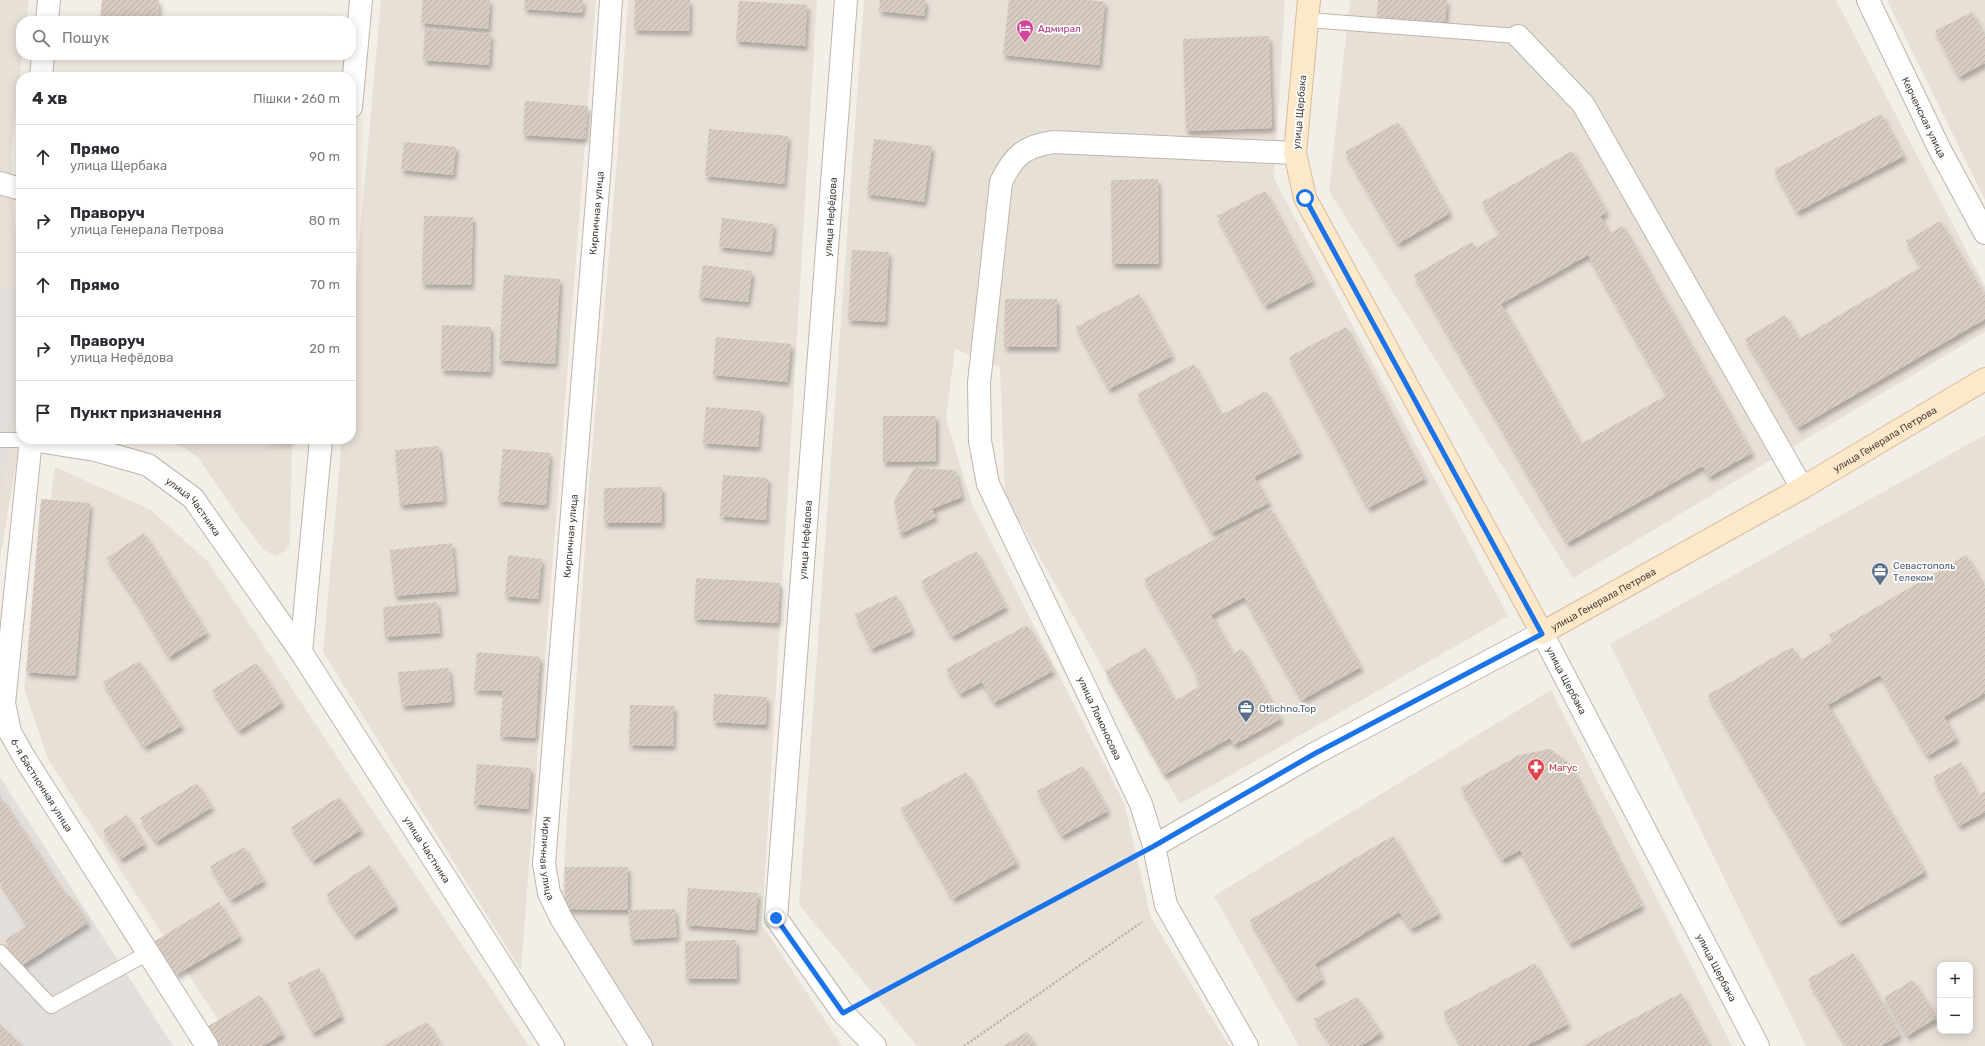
<!DOCTYPE html>
<html lang="uk">
<head>
<meta charset="utf-8">
<style>
  :root { --surface:#fff; --page:#f2f2f3; --text:#2b2b33; --muted:#7c7c81; --line:#e1e1e2 }
  body { margin:0; font-family:Rubik,sans-serif; background:var(--page); color:var(--text) }
  .controls { position:absolute; right:12px; bottom:12px; display:grid; overflow:hidden; border-radius:8px; box-shadow:0 2px 10px #0003 }
  .controls button { width:36px; height:36px; display:grid; place-items:center; padding:0; border:0; border-bottom:1px solid var(--line); background:var(--surface); color:var(--text); font:20px sans-serif }
  .stop { position:absolute; width:12px; height:12px; margin:-9px; border:3px solid #1a73e8; border-radius:50%; background:#fff }
  .stop.end { background:#1a73e8; border-color:#fff; box-shadow:0 1px 4px #0008 }
  .list { margin:0; padding:0; list-style:none }
  h2 { display:flex; justify-content:space-between; align-items:center; height:52px; margin:0; padding:0 16px; font-size:17px }
  h2 small { font-size:13px; font-weight:400; color:var(--muted) }
  .list li { display:grid; grid-template-columns:26px 1fr auto; gap:12px; align-items:center; box-sizing:border-box; height:64px; padding:0 16px; border-top:1px solid var(--line) }
  .list b { display:block; font-size:15px; white-space:nowrap }
  .list p { margin:0; font-size:13px; white-space:nowrap; color:var(--muted) }
  .list em { font-size:13px; font-style:normal; color:var(--muted) }
  .icon { flex:none; width:22px; height:22px; fill:none; stroke:currentColor; stroke-width:2; stroke-linecap:round; stroke-linejoin:round }
  .map { position:relative; flex:none; width:1985px; height:1046px; overflow:hidden }
  .search { position:absolute; background:var(--surface); box-shadow:0 2px 10px #0003; left:16px; top:16px; width:340px; height:44px; display:flex; align-items:center; gap:10px; box-sizing:border-box; padding:0 14px; border-radius:16px; color:var(--muted); font-size:15px }
  .panel { position:absolute; background:var(--surface); box-shadow:0 2px 10px #0003; left:16px; top:72px; width:340px; height:372px; border-radius:16px }
  .map>svg:first-child { display:block }
  .residential { fill:#e7e0d7; fill-rule:evenodd }
  .industrial { fill:#e3deda }
  .building { fill:url(#building-hatch); fill-rule:evenodd; filter:url(#shadow) }
  .lines { fill:none; stroke-linecap:round; stroke-linejoin:round }
  .service-casing { stroke:#bfb5ab; stroke-width:16 }
  .minor-casing { stroke:#bfb5ab; stroke-width:24 }
  .secondary-casing { stroke:#d5bd9c; stroke-width:24 }
  .path { stroke:#c0ae9d; stroke-width:2.5; stroke-dasharray:2 2; stroke-linecap:butt }
  .service { stroke:#fff; stroke-width:14 }
  .minor { stroke:#fff; stroke-width:22 }
  .secondary { stroke:#fde8c9; stroke-width:22 }
  .route { stroke:#1a73e8; stroke-width:5 }
  .labels { text-anchor:middle; stroke-width:3.5; stroke-linejoin:round; paint-order:stroke }
  .hotel-label { font-size:10px; fill:#b23c85; stroke:#fff; text-anchor:start }
  .street-label { font-size:10px; fill:#473e37; stroke:#fff }
  .service-label { font-size:10px; fill:#4e5e75; stroke:#fff; text-anchor:start }
  .health-label { font-size:10px; fill:#be3a42; stroke:#fff; text-anchor:start }
</style>
</head>
<body>
<div class="map">
<svg width="1985" height="1046" viewBox="0 0 1985 1046">
  <defs>
    <pattern id="building-hatch" width="6" height="6" patternUnits="userSpaceOnUse"><rect width="6" height="6" fill="#d8cbc1"/><path d="M-1 1l2-2M0 6l6-6M5 7l2-2" fill="none" stroke="#bbafa6"/></pattern>
    <filter id="shadow"><feDropShadow dx="2.5" dy="4.5" stdDeviation="2" flood-color="#0004"/></filter>
  </defs>
  <rect width="100%" height="100%" fill="#f4eee8"/>
  <path class="residential" d="M0 0H29L26 21H21L22 55 11 154 21 331V433L0 560Z
    M381 0H596L521 970 323 652 342 439H351V335Z
    M628 0H817L762 925 842 1046H650L561 910 589 487 617 161Z
    M864 0H1285L1274 179 1508 616 1180 804 1005 496 1000 367 955 349 946 418 972 504 1124 803 1151 918 1229 1046H917L799 905Z
    M1350 0H1836L1985 286V332L1573 578 1329 191Z
    M1887 0H1985V200Z
    M1985 435V1046H1806L1610 644ZM1940 965H1970V1031H1940Z
    M163 439H292L290 544 285 551 276 556 264 550 241 520 199 459 185 448 163 441Z
    M55 467 151 510 208 562 529 1046H235L48 759 24 688Z
    M1551 690 1732 1046H1299L1214 896Z"/>
  <path class="industrial" d="M0 289H17L18 399 0 499Z
    M0 777 173 1046H0Z"/>
  <path class="building" d="M102 0H159L158 21H100Z
    M423 0H490L488 29 421 23Z
    M525 0H583L582 13 524 9Z
    M635 0H690L689 31 634 30Z
    M880 0H926L924 16 879 11Z
    M1009 0H1087L1105 2 1099 65 1003 55Z
    M1378 0H1447L1445 22 1377 18Z
    M739 1 807 5 805 46 736 41Z
    M1972 12 1985 37V63L1959 77 1935 31Z
    M425 29 491 34 489 65 423 60Z
    M1269 36 1272 128 1186 131 1183 39Z
    M525 101 588 106 585 139 523 135Z
    M1881 114 1904 156 1797 212 1774 170Z
    M1398 122 1450 213 1398 244 1345 152Z
    M709 129 788 136 784 184 705 176Z
    M874 139 932 146 924 202 867 194Z
    M404 142 456 147 453 175 401 170Z
    M1572 151 1607 213 1600 216 1610 233 1623 226 1752 453 1709 477 1703 466 1567 543 1414 275 1472 242 1476 248 1500 234 1482 202ZM1588 255 1667 395 1581 444 1501 304Z
    M1158 179 1159 264H1112L1111 180Z
    M1265 191 1313 281 1265 306 1217 216Z
    M424 216 473 217 471 285 422 284Z
    M722 218 774 224 771 252 719 247Z
    M1940 221 1985 296V319L1798 428 1745 339 1785 315 1799 339 1921 267 1906 241Z
    M852 250 889 252 885 322 848 320Z
    M703 265 752 271 748 302 699 297Z
    M504 275 560 279 555 364 499 360Z
    M1139 294 1172 356 1109 389 1076 327Z
    M1005 299H1057V347H1004Z
    M442 325 491 327 490 372 441 370Z
    M1346 327 1425 479 1368 508 1289 357Z
    M716 337 791 344 787 382 713 375Z
    M1194 364 1221 415 1266 391 1300 453 1254 477 1269 503 1212 533 1137 394Z
    M706 407 761 411 758 447 703 443Z
    M883 416H936V461L883 462Z
    M267 439H293L292 441 267 440Z
    M439 446 444 501 400 505 395 450Z
    M503 449 550 453 546 505 498 501Z
    M915 468 955 470 962 497 932 509 936 517 900 534 894 500Z
    M723 475 768 478 766 520 720 516Z
    M662 487V523H604V488Z
    M41 499 90 503 75 676 26 672Z
    M1270 508 1361 667 1302 700 1244 597 1211 615 1233 654 1242 649 1281 719 1234 745 1230 738 1164 775 1105 671 1145 648 1175 701 1200 686 1195 676 1198 675 1144 579Z
    M144 533 207 633 169 657 137 602 107 558Z
    M452 543 456 591 395 596 390 550Z
    M976 551 1006 607 952 637 921 581Z
    M508 555 542 559 538 599 505 596Z
    M1966 555 1985 588V693L1944 717 1957 739 1927 756 1880 675 1828 705 1925 872 1839 922 1708 695 1792 647 1800 660 1833 641 1829 635Z
    M696 578 780 583 778 623 694 619Z
    M896 595 912 631 871 649 855 614Z
    M437 602 440 633 385 637 383 607Z
    M1027 625 1053 671 994 703 982 682 960 694 946 669Z
    M477 652 540 657 535 738 500 736 503 691 474 690Z
    M139 661 182 726 144 747 103 682Z
    M256 663 282 703 239 731 212 690Z
    M449 668 452 702 402 706 398 672Z
    M714 694 767 697 766 725 713 722Z
    M630 705 674 706 673 746 629 745Z
    M1550 749 1570 764 1642 906 1570 944 1520 850 1502 860 1461 788 1519 755Z
    M1961 762 1978 795 1985 791V812L1959 826 1933 777Z
    M477 764 531 768 528 809 474 804Z
    M1083 766 1108 811 1062 836 1037 791Z
    M966 772 1017 863 953 899 901 808Z
    M197 783 212 807 156 842 140 818Z
    M0 796 67 898 70 896 88 923 21 966 5 940 28 925 0 882Z
    M339 797 361 830 313 861 291 827Z
    M127 815 145 844 121 859 103 830Z
    M1393 836 1439 914 1411 929 1399 912 1315 964 1323 979 1296 998 1250 920Z
    M244 847 264 881 231 900 210 866Z
    M369 865 396 906 354 935 326 894Z
    M565 867H628V910L565 909Z
    M688 888 758 893 755 930 686 925Z
    M219 902 240 937 176 975 155 941Z
    M675 909 677 937 631 940 628 910Z
    M736 940 737 979H686L685 941Z
    M1853 953 1900 1035 1881 1046H1846L1808 979Z
    M1535 963 1568 1024 1526 1046H1461L1443 1012Z
    M319 968 342 1016 313 1033 288 983Z
    M1913 980 1937 1018 1907 1036 1884 997Z
    M1681 993 1709 1046H1582Z
    M260 995 283 1034 263 1046H216L205 1028Z
    M1357 997 1381 1033 1361 1046H1332L1314 1019Z
    M427 1022 441 1046H382Z
    M0 1024 23 1046H0Z
    M1027 1032 1035 1046H1003Z"/>
  <g class="lines">
    <g class="service-casing">
      <path id="service" d="M1308 20 1518 36
        M0 440H31
        M0 952 51 1006 148 953"/>
    </g>
    <g class="minor-casing">
      <g id="minor">
        <path id="s1" d="M611 0 600 163 544 864 549 893 561 918 641 1046"/>
        <path d="M846 0 776 918 843 1013 875 1046"/>
        <path id="s2" d="M1868 0 1939 148 1985 233"/>
        <path d="M47 21 49 0"/>
        <path d="M1518 36 1583 104 1802 488"/>
        <path d="M41 77 43 55"/>
        <path d="M351 107 361 0"/>
        <path d="M0 183 21 189"/>
        <path id="s3" d="M31 439 4 703 10 732 24 757 207 1046"/>
        <path id="s4" d="M31 440 95 450 148 465 193 498 301 652 553 1046"/>
        <path d="M301 652 321 439"/>
        <path id="s5" d="M1154 846 1314 754 1542 633 1758 1046"/>
        <path d="M1247 1046 1166 905 1154 846 1141 804 988 484 980 441 979 383 1001 182C1014 155 1025 146 1054 142L1295 153"/>
      </g>
    </g>
    <g class="secondary-casing">
      <g id="secondary">
        <path id="s6" d="M1309 0 1295 153 1305 198 1542 633 1802 488 1985 379"/>
      </g>
    </g>
    <path class="path" d="M871 998 1127 860
      M964 1046 1142 922"/>
    <use href="#service" class="service"/>
    <use href="#minor" class="minor"/>
    <use href="#secondary" class="secondary"/>
  </g>
  <g class="lines">
    <path class="route" d="M776 918 843 1013 1154 846 1314 754 1542 634 1305 198"/>
  </g>
  <defs>
    <g id="hotel-pin" transform="scale(0.9)"><path d="M0 17L-7.5 6A9.5 9.5 0 1 1 7.5 6Z" fill="#d1479c" stroke="#fff"/><path d="M-6-4.5h1.5V1H6V5H4.5V3h-9V5H-6ZM-4 0a1.8 1.8 0 1 1 3.6 0ZM.5 0V-2.5h3Q6-2.5 6 0Z" fill="#fff"/></g>
    <g id="office-pin" transform="scale(0.9)"><path d="M0 17L-7.5 6A9.5 9.5 0 1 1 7.5 6Z" fill="#5c6f8a" stroke="#fff"/><path d="M-6-3h4V-5.5h4V-3h4V5H-6ZM-1-4.5V-3h2v-1.5ZM-6 0V1H6V0Z" fill="#fff"/></g>
    <g id="pharmacy-pin" transform="scale(0.9)"><path d="M0 17L-7.5 6A9.5 9.5 0 1 1 7.5 6Z" fill="#e0444e" stroke="#fff"/><path d="M-2-6h4v4h4v4h-4v4h-4v-4h-4v-4h4Z" fill="#fff"/></g>
  </defs>
  <g fill-rule="evenodd">
    <use href="#hotel-pin" x="1025" y="28"/>
    <use href="#office-pin" x="1880" y="571"/>
    <use href="#office-pin" x="1246" y="708"/>
    <use href="#pharmacy-pin" x="1536" y="767"/>
  </g>
  <g class="labels">
    <g class="hotel-label">
      <text x="1038" y="32">Адмирал</text>
    </g>
    <g class="street-label">
      <text transform="translate(1299 112) rotate(-85)" y="4">улица Щербака</text>
      <text dy="4" stroke="none"><textPath href="#s2" startOffset="130">Керченская улица</textPath></text>
      <text transform="translate(596 213) rotate(-85)" y="4">Кирпичная улица</text>
      <text transform="translate(830 217) rotate(-86)" y="4">улица Нефёдова</text>
      <text dy="4" stroke="none"><textPath href="#s6" startOffset="1089">улица Генерала Петрова</textPath></text>
      <text dy="4" stroke="none"><textPath href="#s4" startOffset="182">улица Частника</textPath></text>
      <text transform="translate(570 536) rotate(-85)" y="4">Кирпичная улица</text>
      <text transform="translate(805 540) rotate(-86)" y="4">улица Нефёдова</text>
      <text dy="4" stroke="none"><textPath href="#s6" startOffset="765">улица Генерала Петрова</textPath></text>
      <text dy="4" stroke="none"><textPath href="#s5" startOffset="496">улица Щербака</textPath></text>
      <text transform="translate(1100 718) rotate(65)" y="4">улица Ломоносова</text>
      <text dy="4" stroke="none"><textPath href="#s3" startOffset="357">6-я Бастионная улица</textPath></text>
      <text dy="4" stroke="none"><textPath href="#s4" startOffset="598">улица Частника</textPath></text>
      <text dy="4" stroke="none"><textPath href="#s1" startOffset="861">Кирпичная улица</textPath></text>
      <text dy="4" stroke="none"><textPath href="#s5" startOffset="820">улица Щербака</textPath></text>
    </g>
    <g class="service-label">
      <text x="1893" y="569">Севастополь<tspan x="1893" dy="12">Телеком</tspan></text>
      <text x="1259" y="712">Otlichno.Top</text>
    </g>
    <g class="health-label">
      <text x="1549" y="771">Магус</text>
    </g>
  </g>
</svg>
<div class="controls">
<button>+</button>
<button>−</button>
</div>
<div class="stop" style="left:1305px;top:198px"></div>
<div class="stop end" style="left:776px;top:918px"></div>
<div class="search"><svg class="icon" aria-label="search" viewBox="0 0 24 24"><circle cx="10" cy="10" r="6"/><path d="M15 15l6 6"/></svg>Пошук</div>
<section class="panel">
<h2>4 хв<small>Пішки · 260 m</small></h2>
<ul class="list">
<li><svg class="icon" aria-label="ahead" viewBox="0 0 24 24"><path d="M12 20V5M6 11l6-6 6 6"/></svg><div><b>Прямо</b><p>улица Щербака</p></div><em>90 m</em></li>
<li><svg class="icon" aria-label="right" viewBox="0 0 24 24"><path d="M7 20v-9h11M14 6l5 5-5 5"/></svg><div><b>Праворуч</b><p>улица Генерала Петрова</p></div><em>80 m</em></li>
<li><svg class="icon" aria-label="ahead" viewBox="0 0 24 24"><path d="M12 20V5M6 11l6-6 6 6"/></svg><div><b>Прямо</b></div><em>70 m</em></li>
<li><svg class="icon" aria-label="right" viewBox="0 0 24 24"><path d="M7 20v-9h11M14 6l5 5-5 5"/></svg><div><b>Праворуч</b><p>улица Нефёдова</p></div><em>20 m</em></li>
<li><svg class="icon" aria-label="arrive" viewBox="0 0 24 24"><path d="M6 21V4h12l-3 4 3 4H6"/></svg><div><b>Пункт призначення</b></div></li>
</ul>
</section>
</div>
</body>
</html>
